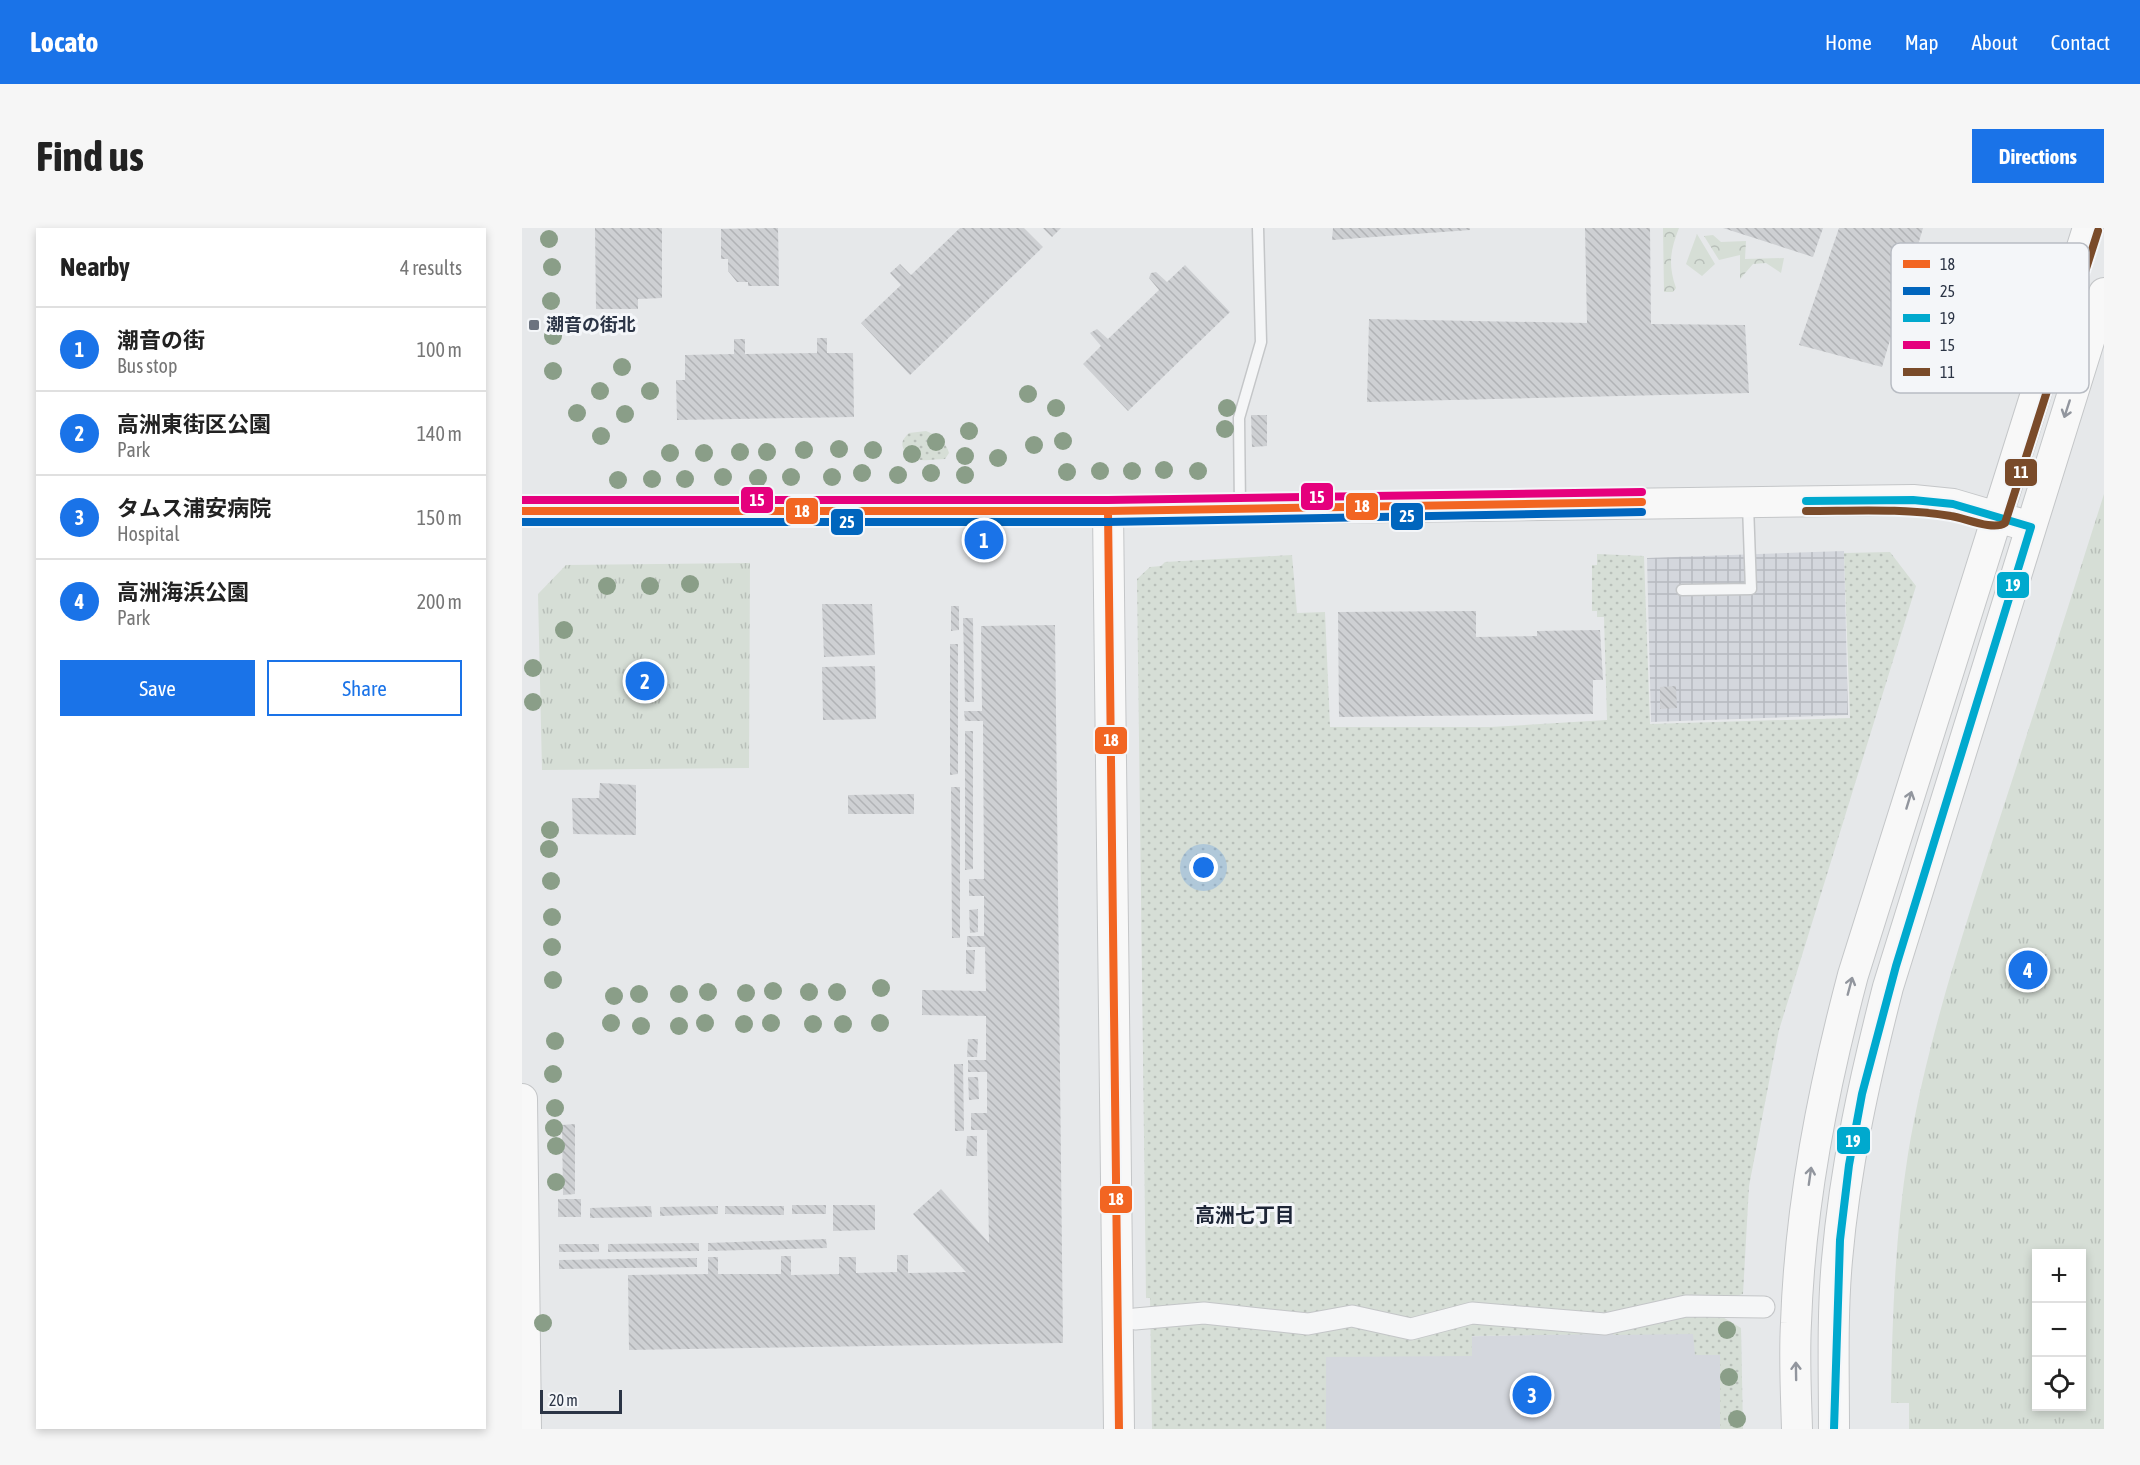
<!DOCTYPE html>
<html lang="en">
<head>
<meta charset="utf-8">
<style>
  :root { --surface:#fff; --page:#f6f6f6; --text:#222; --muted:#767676; --line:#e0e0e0; --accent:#1a73e8 }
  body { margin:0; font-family:"Asap Condensed","Noto Sans JP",sans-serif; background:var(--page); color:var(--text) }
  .controls { position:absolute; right:18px; bottom:18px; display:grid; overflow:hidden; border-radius:0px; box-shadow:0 3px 9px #0003 }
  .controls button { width:54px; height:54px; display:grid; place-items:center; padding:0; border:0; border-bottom:2px solid var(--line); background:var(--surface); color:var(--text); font:30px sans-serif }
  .scale { position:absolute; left:18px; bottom:15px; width:82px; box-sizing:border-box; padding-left:6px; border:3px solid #2b3445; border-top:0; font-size:16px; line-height:21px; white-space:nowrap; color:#2b3445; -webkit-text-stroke:4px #f4f6f9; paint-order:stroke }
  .you { position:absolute; left:682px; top:640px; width:21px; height:21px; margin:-15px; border:4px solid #fff; border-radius:50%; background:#1a73e8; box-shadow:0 0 0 9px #1a73e833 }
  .badge { display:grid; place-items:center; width:39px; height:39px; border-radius:50%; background:var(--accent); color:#fff; font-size:20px; font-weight:700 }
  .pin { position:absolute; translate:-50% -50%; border:3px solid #fff; box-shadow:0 2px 6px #0006 }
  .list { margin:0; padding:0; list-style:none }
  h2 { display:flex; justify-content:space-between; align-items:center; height:78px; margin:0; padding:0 24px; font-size:26px }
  h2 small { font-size:20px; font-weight:400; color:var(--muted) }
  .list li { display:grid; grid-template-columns:39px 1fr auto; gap:18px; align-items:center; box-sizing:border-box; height:84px; padding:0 24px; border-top:2px solid var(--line) }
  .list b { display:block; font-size:22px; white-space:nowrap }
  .list p { margin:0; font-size:20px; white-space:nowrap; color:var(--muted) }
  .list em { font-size:20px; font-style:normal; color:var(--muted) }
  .actions { display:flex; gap:12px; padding:18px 24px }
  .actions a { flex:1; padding:14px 0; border:2px solid var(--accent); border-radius:0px; text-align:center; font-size:21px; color:var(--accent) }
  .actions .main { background:var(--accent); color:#fff }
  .icon { flex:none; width:33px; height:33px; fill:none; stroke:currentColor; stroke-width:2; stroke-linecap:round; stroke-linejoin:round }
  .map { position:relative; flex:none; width:1582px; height:1201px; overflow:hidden; border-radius:0px }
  header { display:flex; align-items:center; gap:36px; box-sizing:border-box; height:84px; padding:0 30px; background:var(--accent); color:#fff }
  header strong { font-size:28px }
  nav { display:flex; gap:33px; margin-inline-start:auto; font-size:21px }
  .intro { display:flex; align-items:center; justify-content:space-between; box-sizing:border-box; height:144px; padding:0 36px }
  h1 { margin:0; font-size:42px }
  .button { padding:15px 27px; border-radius:0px; background:var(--accent); color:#fff; font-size:21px; font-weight:700 }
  main { display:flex; gap:36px; padding:0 36px }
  aside { flex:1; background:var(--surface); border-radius:0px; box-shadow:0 3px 9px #0003 }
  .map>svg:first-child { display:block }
  .built { fill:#d4d7dd }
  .industrial { fill:url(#industrial-grid) }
  .grass { fill:url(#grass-dots) }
  .forest { fill:url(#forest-crowns) }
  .park { fill:url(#park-tufts); fill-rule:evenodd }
  .building { fill:url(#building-back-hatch) }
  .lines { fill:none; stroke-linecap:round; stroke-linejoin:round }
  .lane-casing { stroke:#c4c6c8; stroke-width:13 }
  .street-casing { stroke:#c4c6c8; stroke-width:23 }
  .secondary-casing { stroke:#c4c6c8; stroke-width:32 }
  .lane { stroke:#f5f6f7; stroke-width:10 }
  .street { stroke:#f5f6f7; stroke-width:21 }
  .secondary { stroke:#f8f8f8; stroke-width:30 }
  .bus-1-casing { stroke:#f4f6f9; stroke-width:12 }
  .bus-2-casing { stroke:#f4f6f9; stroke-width:12 }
  .bus-3-casing { stroke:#f4f6f9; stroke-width:12 }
  .bus-4-casing { stroke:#f4f6f9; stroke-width:12 }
  .bus-5-casing { stroke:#f4f6f9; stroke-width:12 }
  .bus-1 { stroke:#f26522; stroke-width:8 }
  .bus-2 { stroke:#0065bd; stroke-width:8 }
  .bus-3 { stroke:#00a9ce; stroke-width:8 }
  .bus-4 { stroke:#e5007d; stroke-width:8 }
  .bus-5 { stroke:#7a4b2a; stroke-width:8 }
  .tree { fill:#8a9e88 }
  .oneway { stroke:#92969e }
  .poi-dot { fill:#6c737f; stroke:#f4f6f9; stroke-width:2 }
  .labels { text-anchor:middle; stroke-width:6; stroke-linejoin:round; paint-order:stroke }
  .poi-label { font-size:18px; font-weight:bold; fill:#2b3445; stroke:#f4f6f9; text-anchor:start }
  .neighbourhood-label { font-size:20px; font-weight:bold; fill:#1d2536; stroke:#f4f6f9 }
  .key { fill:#f4f6f9; stroke:#b8bcc3; stroke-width:1.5 }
  .key-label { font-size:16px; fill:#2b3445 }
  .line-badge { stroke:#f4f6f9; stroke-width:2 }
  .badge-label { font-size:16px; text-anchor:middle; font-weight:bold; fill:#fff }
</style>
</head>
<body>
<header>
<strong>Locato</strong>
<nav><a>Home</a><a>Map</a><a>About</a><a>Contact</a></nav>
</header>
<div class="intro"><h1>Find us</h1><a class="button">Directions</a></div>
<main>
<aside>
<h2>Nearby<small>4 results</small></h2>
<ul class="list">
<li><span class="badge">1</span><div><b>潮音の街</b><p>Bus stop</p></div><em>100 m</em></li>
<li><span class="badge">2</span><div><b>高洲東街区公園</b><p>Park</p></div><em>140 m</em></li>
<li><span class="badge">3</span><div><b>タムス浦安病院</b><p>Hospital</p></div><em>150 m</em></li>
<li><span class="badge">4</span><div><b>高洲海浜公園</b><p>Park</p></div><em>200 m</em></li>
</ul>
<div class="actions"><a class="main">Save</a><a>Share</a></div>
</aside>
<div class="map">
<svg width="1582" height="1201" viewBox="0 0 1582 1201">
  <defs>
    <pattern id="industrial-grid" width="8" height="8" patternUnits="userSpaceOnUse" patternTransform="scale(1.5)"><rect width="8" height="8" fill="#d4d7dd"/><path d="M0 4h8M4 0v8" fill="none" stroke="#b6b9bf"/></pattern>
    <pattern id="grass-dots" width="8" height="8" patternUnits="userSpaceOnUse" patternTransform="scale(1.5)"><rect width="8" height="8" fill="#d6ded6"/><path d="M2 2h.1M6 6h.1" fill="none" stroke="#b8bfb9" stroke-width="1.8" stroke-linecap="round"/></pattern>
    <pattern id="forest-crowns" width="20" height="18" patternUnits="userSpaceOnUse" patternTransform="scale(1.5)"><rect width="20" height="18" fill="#d6ded6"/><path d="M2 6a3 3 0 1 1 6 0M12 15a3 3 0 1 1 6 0" fill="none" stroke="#b8bfb9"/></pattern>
    <pattern id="park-tufts" width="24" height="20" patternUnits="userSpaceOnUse" patternTransform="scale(1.5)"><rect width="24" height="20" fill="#d6ded6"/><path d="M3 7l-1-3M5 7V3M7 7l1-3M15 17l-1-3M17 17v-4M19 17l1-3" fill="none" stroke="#b8bfb9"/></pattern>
    <pattern id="building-back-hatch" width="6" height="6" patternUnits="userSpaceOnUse" patternTransform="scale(1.5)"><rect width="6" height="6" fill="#ced0d3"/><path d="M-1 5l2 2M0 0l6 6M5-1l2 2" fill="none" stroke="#b1b3b6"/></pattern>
  </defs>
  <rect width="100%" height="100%" fill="#e6e8ea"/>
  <path class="built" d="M1219 1102 1220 1201H800L799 1112Z"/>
  <path class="industrial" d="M1322 323 1326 487 1129 494 1125 330Z"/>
  <path class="grass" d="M404 203C413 206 425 215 427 225L423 231C410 231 388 237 382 222 378 214 382 210 387 205Z
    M1368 324 1394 358 1257 802 1227 958 1221 1066 1082 1106 950 1108V1128L804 1129V1201H630L628 1070H624L615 351 628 339 639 338 643 334 770 327 775 385 803 384 808 499H969L1085 492 1082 389H1075V383H1070V337H1075V326L1122 328 1128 496 1328 490 1322 325Z
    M1153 1087 1199 1088 1219 1100 1221 1201H1198V1127H1173L1171 1106 1091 1107 1090 1098Z"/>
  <path class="forest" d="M1141 0H1157C1148 23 1146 37 1154 60L1151 64H1142Z
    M1175 6 1193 36 1180 48 1164 36Z
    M1191 7 1199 14 1224 13 1223 31 1262 30 1259 45 1244 35 1231 36 1218 51V27L1197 32 1182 8Z"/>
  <path class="park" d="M1582 266V1201H1387V1175H1369C1370 1092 1373 1008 1386 926 1404 817 1439 712 1472 608 1509 494 1546 380 1582 266ZM1514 1026H1560V1178H1514Z
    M228 335 227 540 20 542 16 366 44 337Z"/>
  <path class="building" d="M73 0H140V70L116 71V81H74Z
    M256 0 257 58H226V54H215L206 43V31H199V1Z
    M438 0H502L521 19 388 147 339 95 379 57 368 45 378 36 389 47Z
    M521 0H539L530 9Z
    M811 0H948V2L810 12Z
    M1063 0H1128L1129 96 1223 97 1227 165 845 174 847 91 1065 95Z
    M1201 0H1301L1291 29Z
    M1317 0H1401L1360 139 1277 117Z
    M663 37 708 84 606 183 561 136 579 118 568 105 575 101 586 111 637 62 627 50 629 45 634 44 645 54Z
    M295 110H305V125H331L332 189 155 192 154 152H163V127L212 126V111H223V126L295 125Z
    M729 187H745V218L730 219Z
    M300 376H350L353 427 302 429Z
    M429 378H437V402L429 403Z
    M954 383V409L1015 408V403L1078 402 1081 452H1071V486L817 489 816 384Z
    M441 390H451L452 474H443Z
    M533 397 541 1115 107 1122 106 1047 186 1046V1029H196V1046H259V1028H269V1047L317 1046V1029H334V1045L375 1044V1027H386V1045L444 1044 391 986 419 961 467 1015 465 902H449V885H465V844H446V832H464V788L400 787V762L464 763 463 719H445V708H462V668H447V651H462L461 493H443L442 483H460L459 398Z
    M428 416H436V546L428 547Z
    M353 438 354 491 301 492 300 439Z
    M1154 458 1155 480 1138 481V459Z
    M443 503H451V641L443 642Z
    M78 555 114 557V607L51 606 50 570H77Z
    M429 559H438V710H430Z
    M392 566V586H326V567Z
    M456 681V704L448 705 447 682Z
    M444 722H453L452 746H444Z
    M446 811H456L455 829H445Z
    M432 836H441L442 903H433Z
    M446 849H456L457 871 447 872Z
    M53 896V966L41 967 40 897Z
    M445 908H455V928H444Z
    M36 971H59V989H36Z
    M270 977H304V986H270Z
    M311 977H353V1002L311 1003Z
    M129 978 130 989 68 990V980Z
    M196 978V986L138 988V979Z
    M203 978H262V987L203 986Z
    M304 1011 305 1020 186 1023V1015Z
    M177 1015V1023L86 1024V1016Z
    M37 1016H77V1024H37Z
    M175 1030V1039L37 1041V1032Z"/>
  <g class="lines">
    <g class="lane-casing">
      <path id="lane" d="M718 280 717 190 739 114 736 0
        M1160 362 1229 361 1226 277"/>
    </g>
    <g class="street-casing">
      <path id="street" d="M613 1091 682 1085 786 1096 830 1088 889 1101 950 1085 1083 1096 1164 1078 1242 1079"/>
    </g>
    <g class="secondary-casing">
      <path id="secondary" d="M0 283H586L1391 272 1431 276 1509 299
        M586 283 597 1201
        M0 871 4 1201
        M1275 1201C1274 1166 1272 1130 1274 1095 1278 977 1301 861 1331 747L1566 0
        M1312 1201C1312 1145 1310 1088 1315 1032 1323 939 1343 849 1366 759L1582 65"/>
    </g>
    <use href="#lane" class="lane"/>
    <use href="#street" class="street"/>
    <use href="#secondary" class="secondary"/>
    <g class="bus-1-casing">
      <path id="bus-1" d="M0 283H586L1120 274
        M586 283 597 1201"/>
    </g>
    <g class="bus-2-casing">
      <path id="bus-2" d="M0 294H586L1120 284"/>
    </g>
    <g class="bus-3-casing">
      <path id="bus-3" d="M1284 273 1391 272 1431 276 1509 299 1374 738 1340 866 1327 937 1318 1012 1312 1201"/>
    </g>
    <g class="bus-4-casing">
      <path id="bus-4" d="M0 272H586L1120 264"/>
    </g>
    <g class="bus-5-casing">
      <path id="bus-5" d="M1284 283C1332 283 1382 280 1429 288 1443 290 1471 303 1483 295L1576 3"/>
    </g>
    <use href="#bus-1" class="bus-1"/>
    <use href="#bus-2" class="bus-2"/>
    <use href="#bus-3" class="bus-3"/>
    <use href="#bus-4" class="bus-4"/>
    <use href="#bus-5" class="bus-5"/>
  </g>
  <g class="tree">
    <circle cx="27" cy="11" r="9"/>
    <circle cx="30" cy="39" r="9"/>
    <circle cx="29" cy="73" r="9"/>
    <circle cx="31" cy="108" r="9"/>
    <circle cx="100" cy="139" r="9"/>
    <circle cx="31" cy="143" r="9"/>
    <circle cx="78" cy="163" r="9"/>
    <circle cx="128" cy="163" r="9"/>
    <circle cx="506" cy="166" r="9"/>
    <circle cx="534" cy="180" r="9"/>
    <circle cx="705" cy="180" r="9"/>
    <circle cx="55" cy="185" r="9"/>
    <circle cx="103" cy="186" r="9"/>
    <circle cx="703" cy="201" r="9"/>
    <circle cx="447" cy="203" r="9"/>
    <circle cx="79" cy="208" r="9"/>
    <circle cx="541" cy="213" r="9"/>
    <circle cx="414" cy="214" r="9"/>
    <circle cx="512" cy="217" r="9"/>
    <circle cx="317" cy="221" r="9"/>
    <circle cx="282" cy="222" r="9"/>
    <circle cx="351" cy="222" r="9"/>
    <circle cx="218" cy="224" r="9"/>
    <circle cx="245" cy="224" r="9"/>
    <circle cx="148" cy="225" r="9"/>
    <circle cx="182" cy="225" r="9"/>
    <circle cx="390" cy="226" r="9"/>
    <circle cx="443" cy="228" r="9"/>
    <circle cx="476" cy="230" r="9"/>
    <circle cx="642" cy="242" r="9"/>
    <circle cx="578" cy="243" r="9"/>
    <circle cx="610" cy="243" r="9"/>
    <circle cx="676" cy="243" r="9"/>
    <circle cx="545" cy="244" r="9"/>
    <circle cx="340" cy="245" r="9"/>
    <circle cx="409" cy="245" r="9"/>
    <circle cx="376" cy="247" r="9"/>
    <circle cx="443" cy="247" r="9"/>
    <circle cx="201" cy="249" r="9"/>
    <circle cx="269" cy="249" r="9"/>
    <circle cx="310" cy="249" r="9"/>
    <circle cx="236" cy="250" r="9"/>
    <circle cx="130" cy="251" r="9"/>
    <circle cx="163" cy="251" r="9"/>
    <circle cx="96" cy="252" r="9"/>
    <circle cx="168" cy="356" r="9"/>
    <circle cx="85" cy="358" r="9"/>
    <circle cx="128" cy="358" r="9"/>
    <circle cx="42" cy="402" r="9"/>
    <circle cx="11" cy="440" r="9"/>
    <circle cx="11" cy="474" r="9"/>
    <circle cx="28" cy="602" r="9"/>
    <circle cx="27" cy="621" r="9"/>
    <circle cx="29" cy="653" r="9"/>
    <circle cx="30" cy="689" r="9"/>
    <circle cx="30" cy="719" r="9"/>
    <circle cx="31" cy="752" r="9"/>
    <circle cx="359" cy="760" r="9"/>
    <circle cx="251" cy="763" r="9"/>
    <circle cx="186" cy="764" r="9"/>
    <circle cx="287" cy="764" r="9"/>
    <circle cx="315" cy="764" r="9"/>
    <circle cx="224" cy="765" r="9"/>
    <circle cx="117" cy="766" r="9"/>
    <circle cx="157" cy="766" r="9"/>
    <circle cx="92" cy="768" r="9"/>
    <circle cx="89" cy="795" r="9"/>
    <circle cx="183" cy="795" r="9"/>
    <circle cx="249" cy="795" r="9"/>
    <circle cx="358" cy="795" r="9"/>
    <circle cx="222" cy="796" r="9"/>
    <circle cx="291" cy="796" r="9"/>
    <circle cx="321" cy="796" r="9"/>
    <circle cx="119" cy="798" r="9"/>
    <circle cx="157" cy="798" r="9"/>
    <circle cx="33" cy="813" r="9"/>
    <circle cx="31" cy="846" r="9"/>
    <circle cx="33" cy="880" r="9"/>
    <circle cx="32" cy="900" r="9"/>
    <circle cx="34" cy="918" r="9"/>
    <circle cx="34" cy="954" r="9"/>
    <circle cx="21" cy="1095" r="9"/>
    <circle cx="1205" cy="1102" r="9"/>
    <circle cx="1207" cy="1149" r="9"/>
    <circle cx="1215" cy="1191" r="9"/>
  </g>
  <defs><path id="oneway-shaft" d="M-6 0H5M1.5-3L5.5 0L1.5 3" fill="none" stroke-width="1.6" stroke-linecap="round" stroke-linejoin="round" transform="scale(1.5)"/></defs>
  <g class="oneway">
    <use href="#oneway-shaft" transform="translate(1545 181) rotate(108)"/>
    <use href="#oneway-shaft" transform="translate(1387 572) rotate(-73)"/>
    <use href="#oneway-shaft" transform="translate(1328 758) rotate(-75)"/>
    <use href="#oneway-shaft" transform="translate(1288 948) rotate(-82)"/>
    <use href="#oneway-shaft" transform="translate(1274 1143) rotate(-91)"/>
  </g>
  <rect class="poi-dot" x="6" y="91" width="12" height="12" rx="3"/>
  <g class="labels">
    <g class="poi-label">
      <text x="24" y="103">潮音の街北</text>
    </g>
    <g class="neighbourhood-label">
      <text x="723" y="994">高洲七丁目</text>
    </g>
  </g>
  <rect x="1369" y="15" width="198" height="150" rx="9" class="key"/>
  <rect x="1381" y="32" width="27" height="8" fill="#f26522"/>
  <rect x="1381" y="59" width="27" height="8" fill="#0065bd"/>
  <rect x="1381" y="86" width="27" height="8" fill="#00a9ce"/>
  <rect x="1381" y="113" width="27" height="8" fill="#e5007d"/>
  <rect x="1381" y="140" width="27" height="8" fill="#7a4b2a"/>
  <g class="key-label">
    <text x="1418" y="42">18</text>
    <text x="1418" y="69">25</text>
    <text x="1418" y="96">19</text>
    <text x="1418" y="123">15</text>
    <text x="1418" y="150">11</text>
  </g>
  <g class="line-badge">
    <rect x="1482" y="230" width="34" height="29" rx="6" fill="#7a4b2a"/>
    <rect x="778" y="254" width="34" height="29" rx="6" fill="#e5007d"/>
    <rect x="218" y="258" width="34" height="28" rx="6" fill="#e5007d"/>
    <rect x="823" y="264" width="34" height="29" rx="6" fill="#f26522"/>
    <rect x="263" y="269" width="34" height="28" rx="6" fill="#f26522"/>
    <rect x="868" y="274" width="34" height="29" rx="6" fill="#0065bd"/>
    <rect x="308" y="280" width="34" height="28" rx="6" fill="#0065bd"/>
    <rect x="1474" y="343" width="34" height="28" rx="6" fill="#00a9ce"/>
    <rect x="572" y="498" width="34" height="29" rx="6" fill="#f26522"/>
    <rect x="1314" y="898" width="35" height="29" rx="6" fill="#00a9ce"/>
    <rect x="577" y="957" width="34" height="29" rx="6" fill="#f26522"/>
  </g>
  <g class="badge-label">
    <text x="1499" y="250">11</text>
    <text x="795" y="275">15</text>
    <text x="235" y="278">15</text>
    <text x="840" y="284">18</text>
    <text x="280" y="289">18</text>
    <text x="885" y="294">25</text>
    <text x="325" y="300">25</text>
    <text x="1491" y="363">19</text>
    <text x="589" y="518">18</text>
    <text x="1331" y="919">19</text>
    <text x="594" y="977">18</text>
  </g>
</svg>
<div class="controls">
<button>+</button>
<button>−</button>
<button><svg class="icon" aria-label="locate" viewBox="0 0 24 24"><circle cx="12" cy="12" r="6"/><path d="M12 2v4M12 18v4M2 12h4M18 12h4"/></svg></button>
</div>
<div class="scale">20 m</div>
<div class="you"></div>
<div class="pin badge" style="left:462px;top:312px">1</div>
<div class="pin badge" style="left:123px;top:453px">2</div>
<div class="pin badge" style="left:1010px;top:1167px">3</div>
<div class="pin badge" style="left:1506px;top:742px">4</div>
</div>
</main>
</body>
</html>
